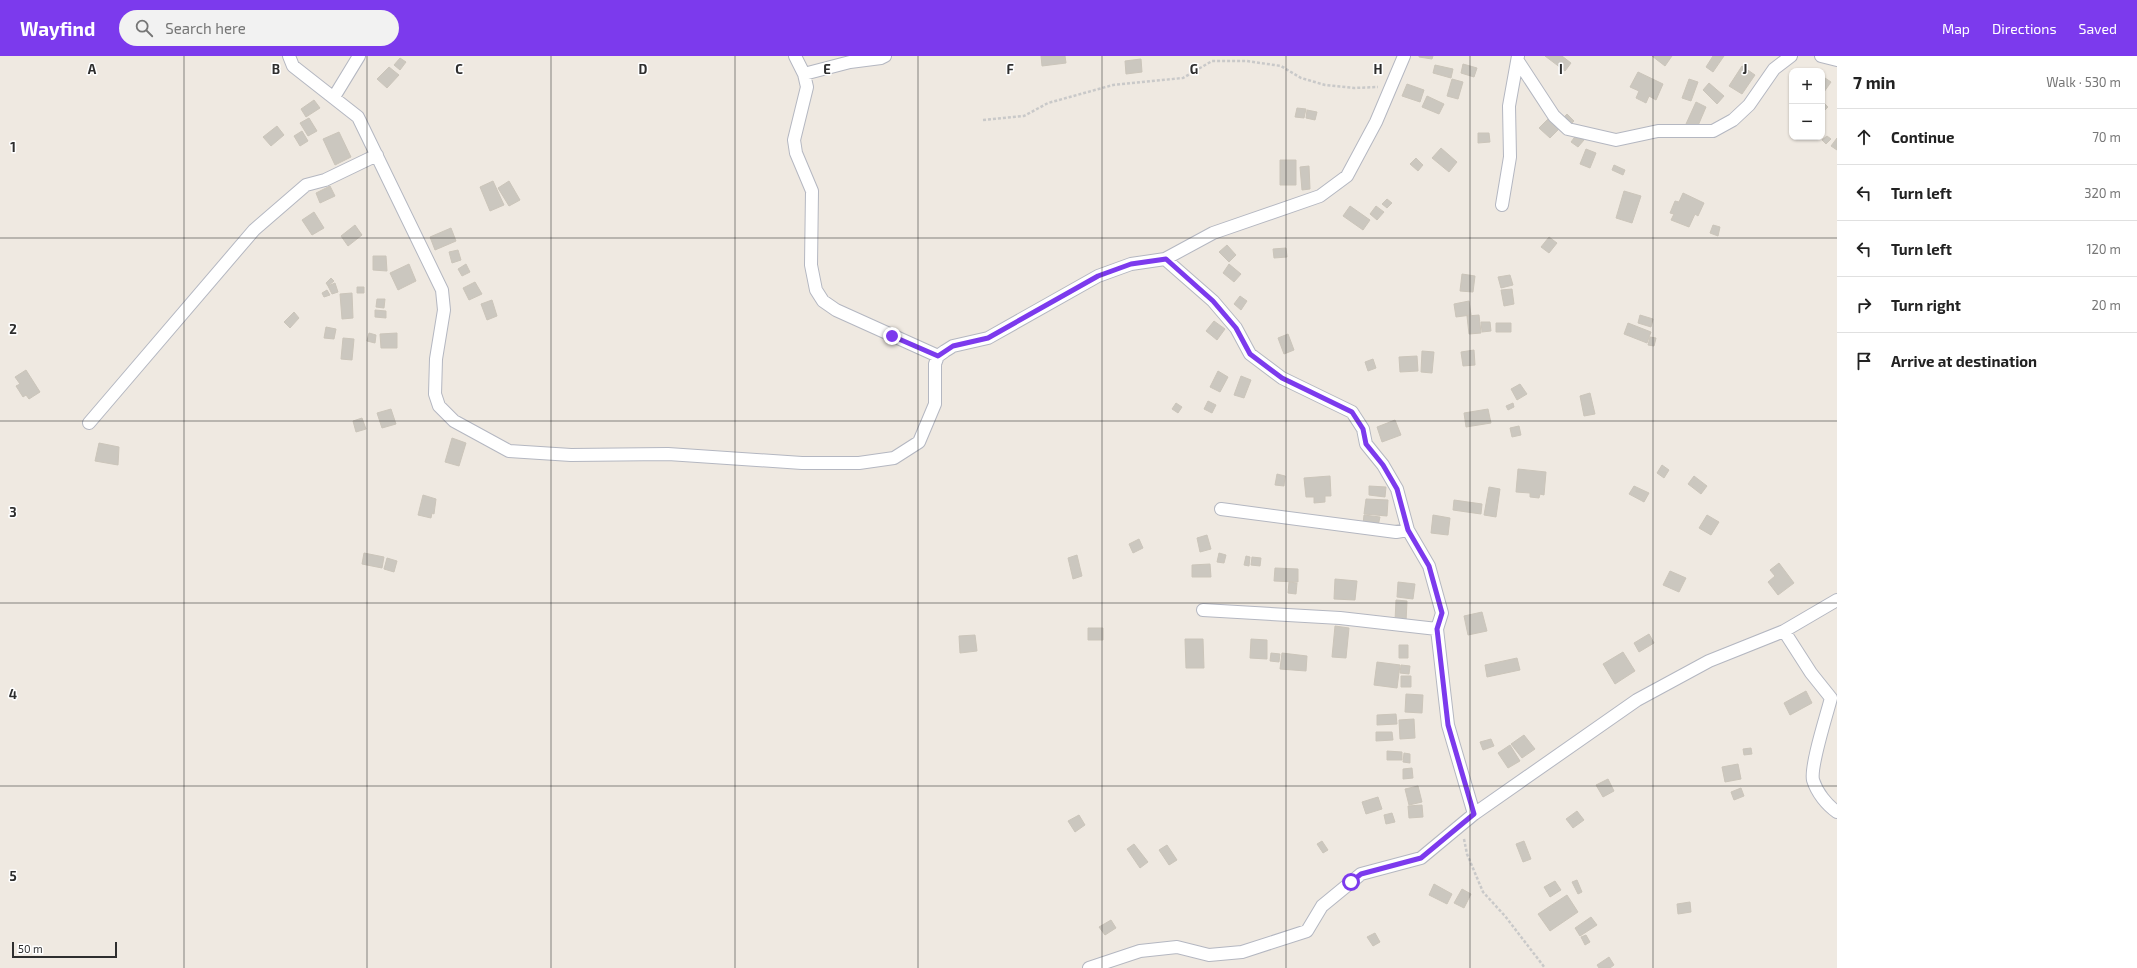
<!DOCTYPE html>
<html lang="en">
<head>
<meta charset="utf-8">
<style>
  :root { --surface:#fff; --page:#f2f2f2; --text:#222; --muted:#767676; --line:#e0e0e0; --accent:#7c3aed }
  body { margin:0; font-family:"Exo 2",sans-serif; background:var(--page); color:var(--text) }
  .controls { position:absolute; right:12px; top:12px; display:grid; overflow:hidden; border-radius:8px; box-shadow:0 1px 3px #0004 }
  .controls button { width:36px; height:36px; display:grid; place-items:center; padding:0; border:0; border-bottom:1px solid var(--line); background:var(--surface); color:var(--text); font:20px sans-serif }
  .scale { position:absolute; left:12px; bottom:10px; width:105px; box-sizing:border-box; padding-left:4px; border:2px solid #2e2e2e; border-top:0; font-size:11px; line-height:14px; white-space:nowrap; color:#2e2e2e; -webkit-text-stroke:3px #fff; paint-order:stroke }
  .stop { position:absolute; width:12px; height:12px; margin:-9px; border:3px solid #7c3aed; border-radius:50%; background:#fff }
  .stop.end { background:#7c3aed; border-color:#fff; box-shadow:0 1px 4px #0008 }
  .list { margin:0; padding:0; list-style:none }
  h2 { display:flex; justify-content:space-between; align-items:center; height:52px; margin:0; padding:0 16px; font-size:17px }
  h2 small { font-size:13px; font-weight:400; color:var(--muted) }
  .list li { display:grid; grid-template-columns:26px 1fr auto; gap:12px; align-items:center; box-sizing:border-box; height:56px; padding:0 16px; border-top:1px solid var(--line) }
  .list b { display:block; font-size:15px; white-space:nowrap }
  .list em { font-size:13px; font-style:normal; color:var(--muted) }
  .icon { flex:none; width:22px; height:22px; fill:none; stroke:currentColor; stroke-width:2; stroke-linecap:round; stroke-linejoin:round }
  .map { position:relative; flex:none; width:1837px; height:912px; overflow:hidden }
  header { display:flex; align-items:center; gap:24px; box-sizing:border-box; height:56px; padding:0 20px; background:var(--accent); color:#fff }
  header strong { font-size:19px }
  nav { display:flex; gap:22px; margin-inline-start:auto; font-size:14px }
  .search { width:280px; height:36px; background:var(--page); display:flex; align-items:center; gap:10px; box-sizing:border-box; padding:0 14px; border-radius:22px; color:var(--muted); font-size:15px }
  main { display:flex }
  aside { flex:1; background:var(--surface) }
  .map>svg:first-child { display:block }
  .building { fill:#cbc7bf; stroke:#cbc5ba }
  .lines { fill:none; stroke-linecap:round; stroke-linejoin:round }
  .minor-casing { stroke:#b4b7c1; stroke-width:14 }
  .path { stroke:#c9c9c9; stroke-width:2.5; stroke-dasharray:3 2; stroke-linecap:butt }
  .minor { stroke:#fff; stroke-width:12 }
  .route { stroke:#7c3aed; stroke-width:5 }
  .grid { fill:none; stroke:#2e2e2e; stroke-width:1; stroke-opacity:0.55 }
  .grid-label { font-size:13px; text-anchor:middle; font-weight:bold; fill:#2e2e2e; stroke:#fff; stroke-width:3; stroke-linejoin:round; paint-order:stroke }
</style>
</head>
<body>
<header>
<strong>Wayfind</strong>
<div class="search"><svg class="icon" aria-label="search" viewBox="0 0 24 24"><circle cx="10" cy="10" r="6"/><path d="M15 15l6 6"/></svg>Search here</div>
<nav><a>Map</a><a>Directions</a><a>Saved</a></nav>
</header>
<main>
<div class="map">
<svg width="1837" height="912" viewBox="0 0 1837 912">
  <rect width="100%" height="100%" fill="#efe9e1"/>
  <path class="building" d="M1041 0H1065L1066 7 1042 10Z
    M1419 0H1433L1432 3 1419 1Z
    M1545 0H1562L1571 7 1565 15Z
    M1652 0H1672L1665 10Z
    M1713 0H1724L1713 16 1706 11Z
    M400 2 406 6 400 14 394 9Z
    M1141 3 1142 16 1126 18 1125 5Z
    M1463 8 1477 12 1474 21 1461 17Z
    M1435 9 1453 13 1451 22 1433 17Z
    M1742 10 1755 19 1742 38 1729 30Z
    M389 11 399 19 387 32 377 23Z
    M1638 16 1663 28 1656 44 1649 40 1646 47 1636 42 1639 35 1630 31Z
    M1822 20 1831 26 1824 36 1822 35Z
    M1452 23 1463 26 1458 43 1447 40Z
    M1689 23 1698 26 1691 45 1682 42Z
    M1709 27 1724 40 1717 48 1703 34Z
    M1407 28 1424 34 1420 46 1402 40Z
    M1427 40 1444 48 1439 58 1422 51Z
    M314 44 320 52 306 61 301 53Z
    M1822 45 1828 51 1822 57Z
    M1696 46 1706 51 1697 72 1686 68Z
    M1297 52 1306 53 1304 62 1295 61Z
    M1307 54 1317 56 1315 64 1306 62Z
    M1567 58 1574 65 1568 71 1561 64Z
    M309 62 317 75 308 80 300 67Z
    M1549 62 1560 72 1550 82 1539 72Z
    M277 70 284 79 271 90 263 81Z
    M302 75 308 85 300 90 294 80Z
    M339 76 351 101 335 109 323 83Z
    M1478 77H1489L1490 86 1478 87Z
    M1577 78 1584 84 1578 91 1571 86Z
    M1827 80 1831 83 1826 88 1822 84Z
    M1837 82V94L1831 90Z
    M1441 92 1457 106 1449 116 1432 102Z
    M1586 93 1596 97 1590 112 1580 108Z
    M1416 102 1423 109 1418 115 1410 108Z
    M1280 104H1296V129H1280Z
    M1614 109 1625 114 1623 119 1612 114Z
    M1309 110 1310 133 1302 134 1300 111Z
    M493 125 504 149 490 155 480 131Z
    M509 125 520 144 509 150 498 132Z
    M330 130 335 140 320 147 316 137Z
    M1624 135 1641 140 1632 167 1616 162Z
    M1683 137 1704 147 1698 160 1695 158 1689 171 1671 164 1674 158 1670 157 1675 145 1679 146Z
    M1387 143 1392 147 1387 152 1382 148Z
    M1350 150 1370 164 1363 174 1343 160Z
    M1376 150 1384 156 1377 164 1370 158Z
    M314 156 324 172 312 179 302 164Z
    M355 169 362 179 348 190 341 180Z
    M1713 169 1720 171 1718 180 1710 177Z
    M451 172 456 185 435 194 430 181Z
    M1549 181 1557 187 1549 197 1541 191Z
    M1227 189 1236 199 1229 206 1219 196Z
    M1286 192 1287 201 1274 202 1273 193Z
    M458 194 461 204 452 207 449 196Z
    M373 200H386L387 215 373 214Z
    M409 208 416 225 398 234 390 217Z
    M466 208 470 216 462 220 458 213Z
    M1229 208 1241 218 1234 226 1223 217Z
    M1462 218 1475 220 1473 236 1460 235Z
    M1510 219 1513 229 1501 232 1498 221Z
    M331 222 334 225 328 230 326 227Z
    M475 226 482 238 469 244 463 232Z
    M335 227 338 236 332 238 328 230Z
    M357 231H364V237H357Z
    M1512 233 1514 248 1504 250 1501 234Z
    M327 234 330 239 324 241 322 237Z
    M352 237 353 262 342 263 340 238Z
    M1240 240 1247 245 1241 254 1234 248Z
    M377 243H385L384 252 376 251Z
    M492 244 497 260 487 264 481 248Z
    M1469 245 1471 259 1456 261 1454 248Z
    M375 254 386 255V262L375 261Z
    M294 256 299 262 290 272 284 266Z
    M1479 259 1481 277 1469 278 1467 260Z
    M1640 259 1653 263 1651 271 1638 267Z
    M1214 265 1225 273 1217 284 1206 275Z
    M1481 266H1490L1491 275 1482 276Z
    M1496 267H1511V276H1496Z
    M1628 267 1651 276 1647 287 1624 278Z
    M326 271 336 273 334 283 324 282Z
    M369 277 376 279 375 287 367 285Z
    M397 277V292H381L380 278Z
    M1288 278 1294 294 1284 298 1278 282Z
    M1650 281 1656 282 1654 290 1648 289Z
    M343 282 354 283 352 304 341 303Z
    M1474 294 1475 309 1463 310 1461 296Z
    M1422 295 1434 296 1432 317 1421 316Z
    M1417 300 1418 315 1400 316 1399 301Z
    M1373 303 1376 312 1368 315 1365 306Z
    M26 314 40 336 29 343 26 339 23 341 16 330 20 328 15 321Z
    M1218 315 1228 321 1220 336 1210 331Z
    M1241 320 1251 324 1244 342 1234 339Z
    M1520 328 1527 338 1517 344 1511 333Z
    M1590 337 1595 358 1584 360 1580 340Z
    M1208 345 1216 349 1212 357 1204 353Z
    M1176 347 1182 351 1178 357 1172 353Z
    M1513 347 1514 351 1508 354 1506 350Z
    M391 353 396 368 382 372 377 357Z
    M1488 353 1491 367 1466 371 1464 357Z
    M362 362 366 373 356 376 353 365Z
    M1395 364 1401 379 1382 386 1377 371Z
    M1519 370 1521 379 1512 381 1510 372Z
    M452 382 466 387 459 410 445 406Z
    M99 387 119 391 118 409 95 405Z
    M1662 409 1669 414 1664 422 1657 417Z
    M1518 413 1546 416 1544 439 1540 438 1539 442 1530 441V437L1516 436Z
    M1277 418 1285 420 1284 430 1275 429Z
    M1330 420 1331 440H1325V446L1314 447V441H1306L1304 422Z
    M1694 420 1707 430 1701 438 1688 428Z
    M1369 430 1386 431 1385 441 1369 439Z
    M1634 430 1649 437 1644 446 1629 438Z
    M1489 431 1500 433 1496 461 1484 459Z
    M423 439 436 443 434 458 432 457 431 462 418 459Z
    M1366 443 1388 444 1387 460 1364 458Z
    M1454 444 1482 448 1481 458 1453 454Z
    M1364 459 1380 461 1378 470 1363 468Z
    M1433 459 1450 462 1448 479 1431 477Z
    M1707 459 1719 466 1711 479 1699 472Z
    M1207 479 1211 493 1200 496 1197 482Z
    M1139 483 1143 492 1133 497 1129 488Z
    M364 497 384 501 382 512 362 508Z
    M1219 497 1226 499 1224 507 1217 506Z
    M1077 499 1082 520 1073 523 1068 502Z
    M1246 500 1250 501 1249 510 1244 509Z
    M1252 501 1261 502 1260 510 1251 509Z
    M387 502 397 505 394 516 384 513Z
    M1779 507 1794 527 1778 539 1768 526 1775 520 1770 514Z
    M1210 508 1211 521H1192V509Z
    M1275 512 1298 513V526L1274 525Z
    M1670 515 1686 522 1679 536 1663 529Z
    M1335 523 1357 525 1355 544 1334 543Z
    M1289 526 1297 527 1296 538 1288 537Z
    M1398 526 1415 528 1413 543 1397 541Z
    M1396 544 1407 545 1406 566 1395 565Z
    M1482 556 1487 575 1468 579 1464 560Z
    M1335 570 1349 572 1346 602 1332 601Z
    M1088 572H1103V584H1088Z
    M1649 578 1654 587 1639 596 1634 587Z
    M975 579 977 595 960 597 959 580Z
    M1185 583H1203L1204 612H1186Z
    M1251 583 1267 584V603L1250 602Z
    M1399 589H1408V602H1399Z
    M1623 596 1635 615 1615 628 1603 608Z
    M1271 597 1280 598 1279 606 1270 605Z
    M1282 597 1307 600 1306 615 1280 613Z
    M1517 602 1520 614 1487 621 1485 609Z
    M1377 606 1400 609 1397 632 1374 629Z
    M1401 609 1410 610 1409 618 1400 617Z
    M1401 620H1411V631H1401Z
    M1806 635 1812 647 1790 659 1784 647Z
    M1406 638 1423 639 1422 657 1405 656Z
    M1396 658 1397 668 1377 669V659Z
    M1414 663 1415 682 1400 683 1399 664Z
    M1376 676H1392L1393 684 1376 685Z
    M1524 679 1535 693 1522 702 1511 688Z
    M1491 683 1494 690 1483 694 1480 686Z
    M1510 689 1520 705 1508 712 1498 697Z
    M1751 692 1752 698 1744 699 1743 693Z
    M1387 695 1402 696V704H1387Z
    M1404 697 1410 698V707L1403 706Z
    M1738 708 1741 723 1725 726 1722 711Z
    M1412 712 1413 722 1403 723V713Z
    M1608 723 1614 735 1603 741 1596 729Z
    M1418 730 1422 746 1409 749 1405 733Z
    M1741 732 1744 740 1734 744 1731 736Z
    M1378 741 1382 753 1366 758 1362 746Z
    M1422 749 1423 761 1409 762 1408 750Z
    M1577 755 1584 764 1573 772 1566 763Z
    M1392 757 1395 766 1386 768 1384 759Z
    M1079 759 1085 769 1075 776 1068 765Z
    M1322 785 1328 794 1323 797 1317 788Z
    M1524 785 1531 803 1523 806 1516 788Z
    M1134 788 1148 806 1140 812 1127 793Z
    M1167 789 1177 804 1169 809 1159 794Z
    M1577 824 1582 836 1578 838 1572 826Z
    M1555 825 1561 834 1550 841 1544 831Z
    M1434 828 1452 838 1447 848 1429 839Z
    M1462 833 1471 838 1464 852 1454 847Z
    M1567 839 1578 856 1550 875 1538 858Z
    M1690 846 1691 856 1678 858 1677 848Z
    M1591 861 1597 869 1580 880 1575 872Z
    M1111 864 1116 872 1105 879 1099 871Z
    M1375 877 1380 886 1373 890 1367 881Z
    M1586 879 1590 886 1585 889 1581 881Z
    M1609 901 1614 909 1610 912H1599L1597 909Z"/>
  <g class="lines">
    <g class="minor-casing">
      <path id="minor" d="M289 0 293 10 358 61 442 234 444 254 436 303 435 338 439 350 454 365 509 395 571 399 668 398 802 407H859L894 402 919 386 935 348V308L938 300 945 295 953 290 988 282 1098 220 1131 208 1165 203 1213 177 1320 140 1347 120 1376 66 1404 0
        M795 0 804 18 807 31 794 84 796 97 812 135 811 209 816 234 823 245 836 254 938 300
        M1821 0 1837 4
        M1518 5 1554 60 1568 73 1616 84 1658 75H1713L1733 64 1749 49 1774 13 1791 0
        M804 18 850 6 881 2 885 0
        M334 41 359 0
        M1502 149 1510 101 1509 50 1518 0
        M1165 203 1213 245 1236 272 1250 298 1282 322 1352 356 1363 373 1366 388 1383 409 1397 433 1408 474 1429 510 1442 557 1437 573 1448 669 1474 758
        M89 367 254 174 306 129 325 124 377 99
        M1221 453 1396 476 1408 474
        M1203 554 1340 562 1437 573
        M1784 575 1811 617 1831 642C1827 658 1810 710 1813 724 1817 737 1827 749 1837 756
        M1089 912 1140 895 1177 891 1209 899 1242 896 1307 875 1322 850 1361 818 1421 802 1474 758 1637 644 1709 605 1784 575 1837 544"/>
    </g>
    <path class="path" d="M983 64 1024 60 1048 47 1113 29 1183 22 1212 5H1247L1281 10 1301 22 1325 29 1354 32 1378 31
      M1464 783 1467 798 1483 836 1505 860 1545 912"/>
    <use href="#minor" class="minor"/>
  </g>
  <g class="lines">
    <path class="route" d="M892 280 938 300 953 290 988 282 1098 220 1131 208 1166 203 1213 245 1236 272 1250 298 1282 322 1352 356 1363 373 1366 388 1383 409 1397 433 1408 474 1429 510 1442 557 1437 573 1448 669 1474 758 1421 802 1361 818 1351 826"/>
  </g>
  <path class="grid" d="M184 0V912M367 0V912M551 0V912M735 0V912M918 0V912M1102 0V912M1286 0V912M1470 0V912M1653 0V912M0 182H1837M0 365H1837M0 547H1837M0 730H1837"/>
  <g class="grid-label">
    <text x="92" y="18">A</text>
    <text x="276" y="18">B</text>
    <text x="459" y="18">C</text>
    <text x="643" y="18">D</text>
    <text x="827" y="18">E</text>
    <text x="1010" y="18">F</text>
    <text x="1194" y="18">G</text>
    <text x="1378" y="18">H</text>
    <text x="1561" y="18">I</text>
    <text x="1745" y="18">J</text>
    <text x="13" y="96">1</text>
    <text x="13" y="278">2</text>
    <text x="13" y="461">3</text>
    <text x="13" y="643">4</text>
    <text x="13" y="825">5</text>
  </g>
</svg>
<div class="controls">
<button>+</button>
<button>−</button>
</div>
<div class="scale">50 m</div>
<div class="stop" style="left:1351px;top:826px"></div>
<div class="stop end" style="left:892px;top:280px"></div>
</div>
<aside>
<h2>7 min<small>Walk · 530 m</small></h2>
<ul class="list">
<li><svg class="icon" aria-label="ahead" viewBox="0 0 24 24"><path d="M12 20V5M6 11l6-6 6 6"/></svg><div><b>Continue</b></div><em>70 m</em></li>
<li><svg class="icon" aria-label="left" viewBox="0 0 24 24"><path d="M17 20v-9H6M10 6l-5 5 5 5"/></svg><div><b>Turn left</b></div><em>320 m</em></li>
<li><svg class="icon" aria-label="left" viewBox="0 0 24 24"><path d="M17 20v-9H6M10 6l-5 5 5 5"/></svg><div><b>Turn left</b></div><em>120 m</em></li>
<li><svg class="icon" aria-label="right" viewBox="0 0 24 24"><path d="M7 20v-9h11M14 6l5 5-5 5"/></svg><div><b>Turn right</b></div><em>20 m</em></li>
<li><svg class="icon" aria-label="arrive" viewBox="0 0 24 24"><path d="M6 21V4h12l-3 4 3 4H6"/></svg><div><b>Arrive at destination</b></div></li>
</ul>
</aside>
</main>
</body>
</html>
